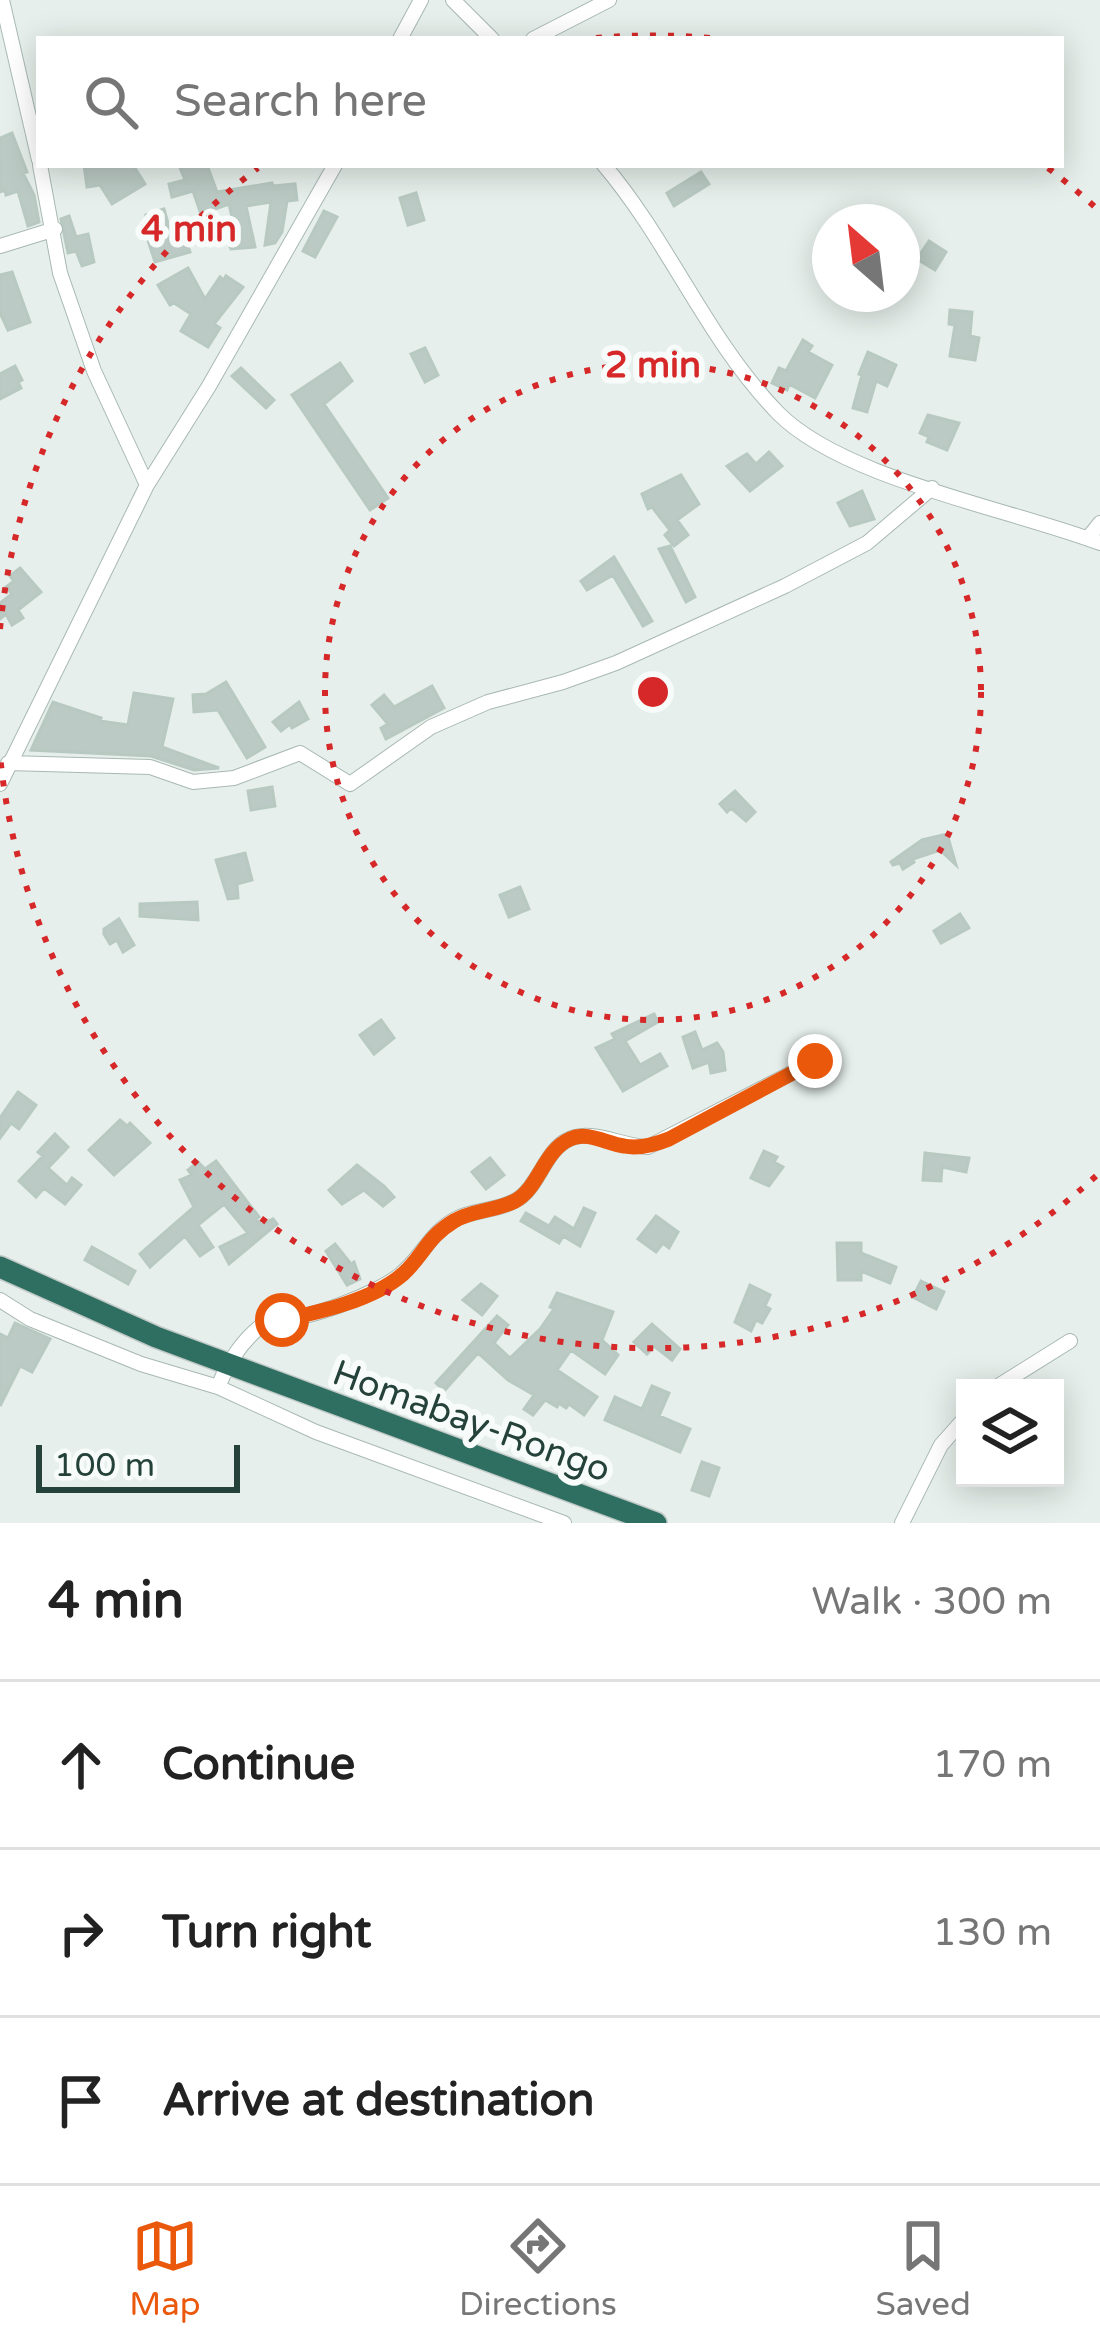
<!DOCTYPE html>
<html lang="en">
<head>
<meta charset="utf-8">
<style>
  :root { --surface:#fff; --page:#f6f6f6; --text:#222; --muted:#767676; --line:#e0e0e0; --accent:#ea580c }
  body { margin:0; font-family:"Varela Round",sans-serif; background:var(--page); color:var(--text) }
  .controls { position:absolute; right:36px; bottom:36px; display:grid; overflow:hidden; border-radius:0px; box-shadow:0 6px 30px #0003 }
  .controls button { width:108px; height:108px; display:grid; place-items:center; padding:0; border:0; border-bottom:3px solid var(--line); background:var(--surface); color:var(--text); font:60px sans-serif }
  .compass { position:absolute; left:812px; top:204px; width:108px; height:108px; border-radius:50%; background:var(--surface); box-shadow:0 6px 30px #0003; rotate:332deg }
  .scale { position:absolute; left:36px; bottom:30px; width:204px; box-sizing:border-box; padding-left:12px; border:6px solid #24423a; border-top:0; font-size:33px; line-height:42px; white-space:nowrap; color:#24423a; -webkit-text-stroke:9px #f7fbf9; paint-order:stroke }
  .stop { position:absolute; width:36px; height:36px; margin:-27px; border:9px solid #ea580c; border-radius:50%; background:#fff }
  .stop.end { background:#ea580c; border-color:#fff; box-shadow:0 3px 12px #0008 }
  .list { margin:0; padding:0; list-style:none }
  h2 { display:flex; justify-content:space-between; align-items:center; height:156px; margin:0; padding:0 48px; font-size:51px }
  h2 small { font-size:39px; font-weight:400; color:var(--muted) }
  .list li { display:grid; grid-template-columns:78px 1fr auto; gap:36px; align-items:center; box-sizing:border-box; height:168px; padding:0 48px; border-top:3px solid var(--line) }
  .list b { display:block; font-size:45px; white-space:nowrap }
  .list em { font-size:39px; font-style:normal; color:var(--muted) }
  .icon { flex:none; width:66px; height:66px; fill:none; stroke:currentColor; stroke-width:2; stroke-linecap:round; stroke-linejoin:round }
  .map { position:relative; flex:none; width:1100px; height:1523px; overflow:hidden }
  .search { position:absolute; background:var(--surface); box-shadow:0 6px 30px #0003; left:36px; right:36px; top:36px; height:132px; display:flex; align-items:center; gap:30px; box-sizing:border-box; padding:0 42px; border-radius:0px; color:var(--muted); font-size:45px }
  .sheet { height:660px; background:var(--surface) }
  nav { display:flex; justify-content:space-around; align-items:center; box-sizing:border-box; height:168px; border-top:3px solid var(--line); background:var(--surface); font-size:33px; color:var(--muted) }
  nav a { display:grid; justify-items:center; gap:6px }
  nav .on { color:var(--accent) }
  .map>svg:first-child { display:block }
  .building { fill:#bbcac4; stroke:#b8c9c2; stroke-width:3 }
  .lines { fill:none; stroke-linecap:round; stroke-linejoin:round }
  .minor-casing { stroke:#a8b8b2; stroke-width:16 }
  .highway-casing { stroke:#c2cac8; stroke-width:24 }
  .minor { stroke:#fff; stroke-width:14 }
  .highway { stroke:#2f6f62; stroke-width:21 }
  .route { stroke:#ea580c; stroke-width:15 }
  .ring { fill:none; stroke:#d62828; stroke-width:6; stroke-dasharray:6 12 }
  .labels { text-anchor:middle; stroke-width:12; stroke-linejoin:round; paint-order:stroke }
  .street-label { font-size:36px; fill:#24423a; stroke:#f7fbf9 }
  .centre { fill:#d62828; stroke:#f7fbf9; stroke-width:6 }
  .ring-label { font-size:36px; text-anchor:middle; font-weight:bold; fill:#d62828; stroke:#f7fbf9; stroke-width:12; stroke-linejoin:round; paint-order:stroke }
</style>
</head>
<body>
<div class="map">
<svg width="1100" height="1523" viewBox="0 0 1100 1523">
  <rect width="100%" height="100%" fill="#e6efeb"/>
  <path class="building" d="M12 133 27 172 23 173 34 195 39 222 28 226 18 191 6 195 5 190 0 192V138Z
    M84 165H133L145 184 112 204 100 185 87 187Z
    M179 165H207L217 192 272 183 273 186 295 184 297 200 287 201 282 232 275 243 265 245 271 202 246 206 255 247 231 249 224 233 235 231 229 204 201 214 193 191 172 197 169 184 185 180Z
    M701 172 709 184 674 206 667 193Z
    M416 193 424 220 408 225 400 198Z
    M164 209 169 227 209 217 215 239 188 246 190 252 155 262 146 234 151 232 146 215Z
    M324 211 337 217 315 257 303 251Z
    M69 216 76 237 88 234 94 262 82 266 76 251 68 253 61 219Z
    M929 241 946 252 935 270 917 259Z
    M188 268 205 299 220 277 224 280 226 276 243 287 214 324 220 328 208 347 181 331 191 314 174 303 170 305 158 285Z
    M12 272 30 322 8 330 0 313V275Z
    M950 310 972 312 970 336 979 338 975 360 950 356 955 325 949 324Z
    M803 340 812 346 808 352 832 365 815 398 789 384 787 390 772 383 779 368 786 371Z
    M425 348 438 375 425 382 411 354Z
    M868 352 896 365 887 386 876 381 867 412 853 408 862 375 859 374Z
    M340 363 352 381 324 404 388 498 370 510 292 395Z
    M15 366 22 380 18 382 21 388 0 399V374Z
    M241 368 274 400 266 408 232 376Z
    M928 415 959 423 947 450 927 442 929 437 920 433Z
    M769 452 782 466 750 491 727 466 747 454 756 464Z
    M681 475 699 504 677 520 688 535 674 546 665 535 670 530 652 507 648 509 642 494Z
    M862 491 874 519 850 526 838 503Z
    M670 546 695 597 686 602 659 549Z
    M614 557 652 621 643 626 613 575 587 590 581 581Z
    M20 568 41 592 18 610 23 618 12 625 6 614 0 619V603L12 594 6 587 14 581 10 576Z
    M226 682 265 747 247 758 218 710 194 712 193 695 206 694Z
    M432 686 444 708 386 739 381 728 388 724 372 705 384 695 394 707Z
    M134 693 173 699 162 747 219 768 194 770 151 756 31 750 53 702 101 718 100 721 128 725Z
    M299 702 308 719 292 728 290 724 281 731 273 722Z
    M272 787 275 806 251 810 248 791Z
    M735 791 755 812 746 821 731 808 727 812 720 804Z
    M947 834 956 865 940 850 913 859 914 862 903 869 900 863 893 865 891 862 922 840Z
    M245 853 252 880 237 884 238 898 228 899 216 860Z
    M520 887 529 909 509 917 500 895Z
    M197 902 198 920 140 916V904Z
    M960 914 969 928 941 943 934 931Z
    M119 919 134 945 123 952 117 940 110 944 104 934V929Z
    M654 1014 658 1022 625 1041 640 1065 660 1054 667 1066 623 1091 596 1048 615 1039 612 1034Z
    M381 1020 394 1038 374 1054 360 1035Z
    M695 1032 702 1050 717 1043 723 1052 725 1070 711 1073 709 1062 693 1068 683 1037Z
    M18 1092 36 1105 19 1129 11 1123 0 1138V1118Z
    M120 1120 127 1126 130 1123 150 1143 114 1175 89 1150Z
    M55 1134 68 1147 48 1168 67 1185 72 1178 81 1185 65 1204 44 1188 36 1197 19 1181 43 1156 38 1152Z
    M764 1151 777 1157 774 1162 783 1167 769 1186 751 1178Z
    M925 1153 969 1158 966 1172 942 1167 941 1181 923 1180Z
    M490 1158 504 1175 486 1189 472 1172Z
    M216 1161 259 1217 256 1219 261 1225 273 1219 277 1224 229 1264 220 1247 248 1233 224 1204 198 1225 213 1247 200 1256 185 1236 150 1267 140 1254 194 1207 180 1180 192 1175 188 1170 198 1162 205 1169Z
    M357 1165 384 1186 394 1197 383 1206 364 1190 342 1204 329 1190Z
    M584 1208 595 1213 580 1246 563 1236 559 1243 521 1221 526 1213 549 1226 555 1217 574 1229Z
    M656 1216 678 1232 669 1248 663 1243 656 1252 638 1239Z
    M837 1243H861V1253L896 1267 890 1283 861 1271V1280H838Z
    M335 1244 351 1264 354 1262 360 1279 347 1285 326 1251Z
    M92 1247 135 1271 128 1284 85 1260Z
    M921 1281 944 1292 936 1309 913 1297Z
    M481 1284 497 1296 482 1315 463 1300Z
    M750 1285 770 1295 765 1306 770 1309 762 1323 756 1320 751 1331 735 1322Z
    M557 1293 613 1312 602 1340 618 1355 605 1374 571 1350 557 1370 597 1397 584 1415 569 1404 566 1408 559 1403 557 1407 545 1400 533 1415 524 1409 534 1395 508 1380 478 1353 444 1391 436 1383 497 1316 508 1325 494 1343 510 1358 540 1329 554 1309 550 1307Z
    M15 1323 50 1339 32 1372 20 1366 0 1406V1334L8 1338Z
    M652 1324 680 1349 672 1360 654 1346 647 1354 634 1342Z
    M652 1386 669 1393 659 1416 690 1429 680 1452 605 1420 615 1397 642 1409Z
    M702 1462 719 1468 709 1496 692 1490Z"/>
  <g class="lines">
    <g class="minor-casing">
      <path id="minor" d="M2 0 39 160
        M453 0 492 39
        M400 39 421 0
        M533 39 609 0
        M40 165 60 273 94 371 147 485
        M604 165C670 243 707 340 778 413 843 479 1011 509 1100 543
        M0 246 55 229
        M1088 538 1100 523
        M8 763 150 767 193 782 234 778 300 753 350 784 431 727 488 702 563 682 616 663 785 586 867 543 932 488
        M0 784 147 485 209 386 335 165
        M0 1300 30 1319 141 1364 218 1387 316 1432 564 1523
        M218 1387C229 1360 247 1333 273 1318 301 1324 379 1293 401 1274 423 1256 431 1230 460 1217 480 1209 503 1210 521 1197 542 1180 547 1144 575 1137 597 1131 625 1147 648 1147L815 1061
        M995 1388 1070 1341
        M902 1523 941 1445 965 1418"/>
    </g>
    <g class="highway-casing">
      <path id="highway" d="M0 1267 156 1337 656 1523"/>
    </g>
    <use href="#minor" class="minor"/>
    <use href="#highway" class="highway"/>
  </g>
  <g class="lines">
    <path class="route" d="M282 1320C320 1312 373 1300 403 1274 424 1255 426 1238 454 1221 472 1210 496 1211 515 1201 540 1187 543 1151 570 1139 588 1131 605 1143 624 1146 639 1149 654 1145 669 1139L815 1061"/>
  </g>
  <g class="ring">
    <circle cx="653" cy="692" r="328"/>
    <path d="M1096 1176A656 656 0 0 1 0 755M0 629A656 656 0 0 1 258 168M596 38A656 656 0 0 1 710 38M1048 168A656 656 0 0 1 1096 208"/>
  </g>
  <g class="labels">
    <g class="street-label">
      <text transform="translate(472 1420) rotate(20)" y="13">Homabay-Rongo</text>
    </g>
  </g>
  <circle cx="653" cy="692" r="18" class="centre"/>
  <g class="ring-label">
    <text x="189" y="241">4 min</text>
    <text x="653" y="377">2 min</text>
  </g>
</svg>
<div class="controls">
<button><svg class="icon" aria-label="layers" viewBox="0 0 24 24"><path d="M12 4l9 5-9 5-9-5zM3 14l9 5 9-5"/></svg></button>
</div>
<svg class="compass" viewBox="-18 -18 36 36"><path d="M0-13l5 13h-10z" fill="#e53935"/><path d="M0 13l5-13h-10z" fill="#767676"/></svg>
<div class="scale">100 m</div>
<div class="stop" style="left:282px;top:1320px"></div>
<div class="stop end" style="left:815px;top:1061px"></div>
<div class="search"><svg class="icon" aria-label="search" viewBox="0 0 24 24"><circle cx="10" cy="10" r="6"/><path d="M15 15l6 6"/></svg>Search here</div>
</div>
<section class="sheet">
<h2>4 min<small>Walk · 300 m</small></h2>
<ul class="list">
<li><svg class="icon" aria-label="ahead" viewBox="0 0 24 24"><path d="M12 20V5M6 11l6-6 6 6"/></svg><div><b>Continue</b></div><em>170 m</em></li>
<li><svg class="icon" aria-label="right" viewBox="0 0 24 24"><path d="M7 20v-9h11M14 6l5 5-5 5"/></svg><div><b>Turn right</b></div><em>130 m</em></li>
<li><svg class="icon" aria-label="arrive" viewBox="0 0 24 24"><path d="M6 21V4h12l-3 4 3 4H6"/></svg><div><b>Arrive at destination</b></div></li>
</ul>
</section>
<nav>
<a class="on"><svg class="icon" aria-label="map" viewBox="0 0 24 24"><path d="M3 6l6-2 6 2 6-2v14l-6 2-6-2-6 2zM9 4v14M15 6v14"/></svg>Map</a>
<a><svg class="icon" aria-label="directions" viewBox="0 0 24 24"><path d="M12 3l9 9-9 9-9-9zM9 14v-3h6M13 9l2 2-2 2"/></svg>Directions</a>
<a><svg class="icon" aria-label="saved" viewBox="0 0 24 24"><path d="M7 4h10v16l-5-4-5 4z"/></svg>Saved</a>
</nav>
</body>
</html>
